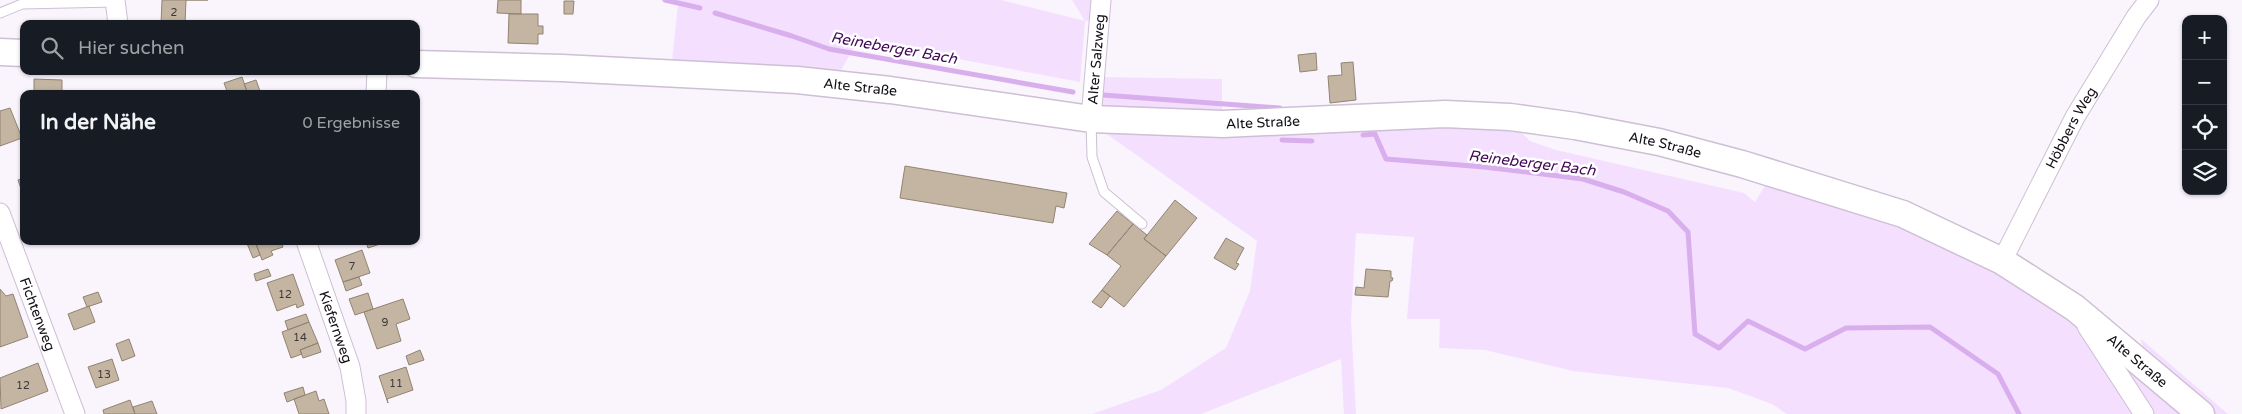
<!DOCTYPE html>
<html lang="de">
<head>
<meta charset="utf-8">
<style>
  :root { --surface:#171b24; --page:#242831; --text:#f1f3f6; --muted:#9ea1a6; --line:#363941 }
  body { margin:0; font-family:"Varela Round",sans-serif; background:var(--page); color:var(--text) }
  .controls { position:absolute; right:15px; top:15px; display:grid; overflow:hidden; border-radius:10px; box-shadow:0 1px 4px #0004 }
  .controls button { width:45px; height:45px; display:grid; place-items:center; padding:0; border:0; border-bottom:1px solid var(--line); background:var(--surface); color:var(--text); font:25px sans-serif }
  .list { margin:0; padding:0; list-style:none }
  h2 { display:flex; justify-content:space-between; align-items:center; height:65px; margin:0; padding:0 20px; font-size:21px }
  h2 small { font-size:16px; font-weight:400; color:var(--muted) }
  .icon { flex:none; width:28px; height:28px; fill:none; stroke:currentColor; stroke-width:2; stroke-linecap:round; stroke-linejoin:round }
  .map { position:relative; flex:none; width:2242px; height:414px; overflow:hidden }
  .search { position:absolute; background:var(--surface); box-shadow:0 1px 4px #0004; left:20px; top:20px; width:400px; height:55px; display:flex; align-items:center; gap:12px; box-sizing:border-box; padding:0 18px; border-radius:10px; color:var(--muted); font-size:19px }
  .panel { position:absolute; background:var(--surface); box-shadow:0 1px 4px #0004; left:20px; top:90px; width:400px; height:155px; border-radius:10px }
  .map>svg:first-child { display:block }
  .green { fill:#f4dfff }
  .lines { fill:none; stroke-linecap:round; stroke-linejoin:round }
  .stream { stroke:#d9aeed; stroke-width:5 }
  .building { fill:#c3b5a1; stroke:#918471 }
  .service-casing { stroke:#cdbfd4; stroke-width:11 }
  .minor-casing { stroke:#cdbfd4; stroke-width:21 }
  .secondary-casing { stroke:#cdbfd4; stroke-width:29 }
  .service { stroke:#fff; stroke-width:9 }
  .minor { stroke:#fff; stroke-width:19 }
  .secondary { stroke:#fff; stroke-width:26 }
  .labels { text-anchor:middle; stroke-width:5; stroke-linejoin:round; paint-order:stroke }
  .number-label { font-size:11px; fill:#3f3838 }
  .street-label { font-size:14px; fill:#130e15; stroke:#fff }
  .water-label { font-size:15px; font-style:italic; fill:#400754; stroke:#fff }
</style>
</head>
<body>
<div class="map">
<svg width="2242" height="414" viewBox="0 0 2242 414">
  <rect width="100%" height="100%" fill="#faf4fd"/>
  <path class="green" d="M661 0H1001L1085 21 1072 0H1094L1092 20 1085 21 1080 82 858 40 839 74 672 62 678 4Z
    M1101 77 1222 79V114L1098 107Z
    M1339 111 1519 130 1530 141 1556 150 1744 193 1755 202 1768 181 1930 236 1996 269 2144 369 2141 339 2228 414H1787L1772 404 1728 388 1573 371 1485 350 1439 348 1440 319H1407L1414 237 1356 233 1351 320 1356 414H1344L1341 359 1201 414H1092L1161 390 1226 348 1250 291 1257 241 1104 132Z"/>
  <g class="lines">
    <path class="stream" d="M665 0 700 8
      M715 13 792 36 829 49 1073 92
      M1103 95 1280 108
      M1363 135 1375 134 1386 159 1484 167 1583 179 1624 192 1668 211 1688 232 1695 334 1719 348 1748 321 1805 349 1846 328 1930 327 1998 374 2019 414
      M1282 140 1312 141"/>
  </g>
  <path class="building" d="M162 0H208H186L185 24H161Z
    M498 0H521V14L497 13Z
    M564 1H574L573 14H564Z
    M509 14H538V26H543V34H538V44L508 43Z
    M1316 53 1317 70 1300 72 1298 55Z
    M1353 62 1356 100 1330 103 1328 76 1342 75 1341 63Z
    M242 77 248 94H228L224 83Z
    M34 79 62 80V94H34Z
    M256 80 261 94H248L244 84Z
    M10 108 22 138 0 146V111Z
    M905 166 1067 193 1064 208 1056 206 1053 223 900 198Z
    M24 178V197L18 180Z
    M1175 200 1197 218 1166 256 1144 239Z
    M1117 211 1133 224 1107 255 1089 244Z
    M1133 224 1147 235 1144 239 1166 256 1124 307 1102 290 1121 266 1107 255Z
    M1226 238 1244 248 1236 263 1239 264 1235 270 1214 258Z
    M246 241H255L260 255 253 258Z
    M255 241H281L283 247 271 251 273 255 262 260Z
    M366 241H389L368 248Z
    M362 250 370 273 343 282 335 260Z
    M268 269 271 276 256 281 254 274Z
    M1366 269 1391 271V278H1393L1392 281H1390L1388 297 1355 295 1356 287 1364 288Z
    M293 274 304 305 297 308 296 304 277 311 267 283Z
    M359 277 362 285 346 291 343 282Z
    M0 289 6 296 13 294 28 337 0 347Z
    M1102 290 1110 296 1101 308 1092 302Z
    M98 292 102 302 87 307 83 297Z
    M368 293 373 309 355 315 349 299Z
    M403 299 410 319 396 324 401 341 377 349 364 312Z
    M89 306 95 322 74 330 68 314Z
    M306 314 309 322 288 330 285 321Z
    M309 322 318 343 300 350 302 354 291 358 282 332Z
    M129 339 135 356 122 361 116 344Z
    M318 343 321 352 303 358 300 350Z
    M420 350 424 360 409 365 406 356Z
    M112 359 119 380 96 388 88 367Z
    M38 363 48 391 1 409 0 378Z
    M406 367 413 390 387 399 388 403 379 376Z
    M303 387 305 395 287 402 284 393Z
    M316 391 319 401 324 399 329 414H299L294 399Z
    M130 400 135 414H104L103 410Z
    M152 401 157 414H135L133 407Z"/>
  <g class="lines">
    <g class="service-casing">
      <path id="service" d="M0 13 22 4 115 2
        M1091 121 1092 157 1104 192 1142 224"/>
    </g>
    <g class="minor-casing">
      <g id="minor">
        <path d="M115 0 118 24"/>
        <path d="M376 94 377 71"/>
        <path id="s1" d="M1091 119 1101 0"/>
        <path id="s2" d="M0 213 75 414"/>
        <path id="s3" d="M306 241 350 367 356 401V414"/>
        <path id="s4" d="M2002 261 2075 117 2136 17 2149 0"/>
        <path d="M2087 326 2144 414"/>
      </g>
    </g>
    <g class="secondary-casing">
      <g id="secondary">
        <path d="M0 52 24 53"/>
        <path id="s5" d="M416 64 562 68 797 80 890 90 1091 119 1223 124 1445 114 1510 117 1575 126 1659 142 1742 164 1903 214 2002 261 2075 308 2201 414"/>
      </g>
    </g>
    <use href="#service" class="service"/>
    <use href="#minor" class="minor"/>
    <use href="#secondary" class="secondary"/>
  </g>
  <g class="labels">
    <g class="number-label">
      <text x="174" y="16">2</text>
      <text x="352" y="270">7</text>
      <text x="285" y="298">12</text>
      <text x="385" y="326">9</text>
      <text x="300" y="341">14</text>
      <text x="104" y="378">13</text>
      <text x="396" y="387">11</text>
      <text x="23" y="389">12</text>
    </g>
    <g class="street-label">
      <text dy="5" stroke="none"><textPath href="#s1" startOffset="60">Alter Salzweg</textPath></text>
      <text dy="5" stroke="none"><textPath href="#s5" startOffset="445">Alte Straße</textPath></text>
      <text dy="5" stroke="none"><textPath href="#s5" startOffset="850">Alte Straße</textPath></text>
      <text dy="5" stroke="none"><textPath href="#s4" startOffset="150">Höbbers Weg</textPath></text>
      <text dy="5" stroke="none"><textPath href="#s5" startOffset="1255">Alte Straße</textPath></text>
      <text dy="5" stroke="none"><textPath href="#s2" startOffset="108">Fichtenweg</textPath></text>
      <text dy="5" stroke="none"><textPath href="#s3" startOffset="91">Kiefernweg</textPath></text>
      <text dy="5" stroke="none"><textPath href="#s5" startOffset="1781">Alte Straße</textPath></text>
    </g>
    <g class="water-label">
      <text transform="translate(894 48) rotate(10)" y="5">Reineberger Bach</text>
      <text transform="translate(1532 163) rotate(7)" y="5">Reineberger Bach</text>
    </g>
  </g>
</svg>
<div class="controls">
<button>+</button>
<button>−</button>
<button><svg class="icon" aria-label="locate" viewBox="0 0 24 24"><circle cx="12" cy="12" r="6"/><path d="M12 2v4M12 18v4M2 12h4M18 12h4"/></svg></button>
<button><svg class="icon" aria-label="layers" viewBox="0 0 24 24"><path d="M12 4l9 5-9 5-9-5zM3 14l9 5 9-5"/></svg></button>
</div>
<div class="search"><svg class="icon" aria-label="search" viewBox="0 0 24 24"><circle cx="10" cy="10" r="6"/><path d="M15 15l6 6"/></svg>Hier suchen</div>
<section class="panel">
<h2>In der Nähe<small>0 Ergebnisse</small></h2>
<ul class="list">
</ul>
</section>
</div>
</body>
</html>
